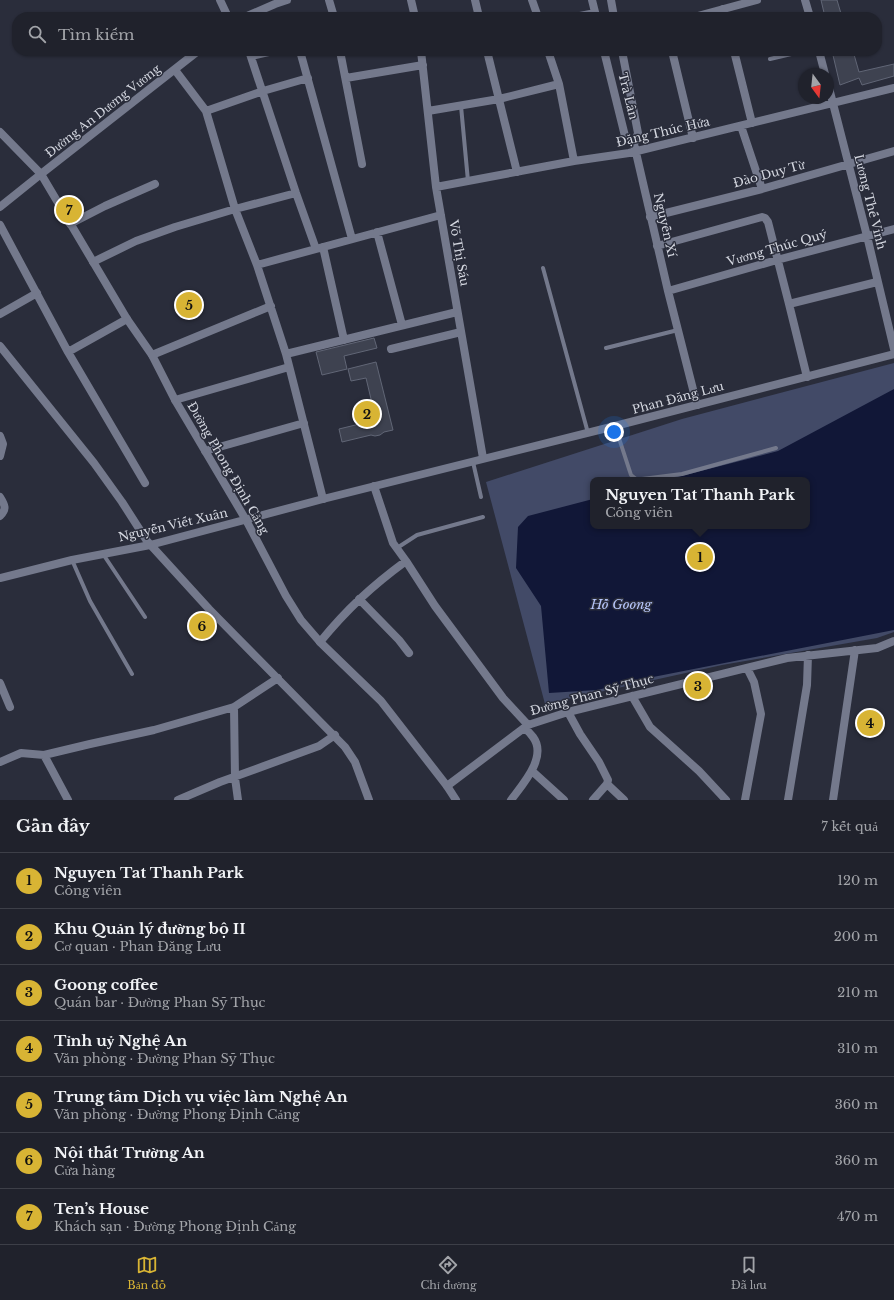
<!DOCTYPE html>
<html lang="vi">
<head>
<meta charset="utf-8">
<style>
  :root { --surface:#20222c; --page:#2d2f38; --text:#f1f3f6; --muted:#a2a4a9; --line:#3d3f48; --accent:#d8b434 }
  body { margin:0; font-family:"Libre Baskerville",serif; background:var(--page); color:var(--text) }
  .compass { position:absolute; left:798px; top:68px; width:36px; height:36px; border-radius:50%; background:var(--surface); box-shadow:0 1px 3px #0004; rotate:165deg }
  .you { position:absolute; left:614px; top:432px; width:14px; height:14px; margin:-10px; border:3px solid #fff; border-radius:50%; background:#1a73e8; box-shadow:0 0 0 6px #1a73e833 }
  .badge { display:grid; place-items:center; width:26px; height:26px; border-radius:50%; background:var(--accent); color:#111; font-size:13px; font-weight:700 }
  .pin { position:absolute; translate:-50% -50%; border:2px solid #fff; box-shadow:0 1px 4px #0006 }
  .popup { position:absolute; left:590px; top:477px; width:220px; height:52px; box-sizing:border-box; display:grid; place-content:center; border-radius:8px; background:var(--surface); filter:drop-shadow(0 1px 3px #0005); font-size:13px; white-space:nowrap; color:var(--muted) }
  .popup b { font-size:15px; color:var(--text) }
  .popup::after { content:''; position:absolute; left:50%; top:100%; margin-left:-8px; border:8px solid transparent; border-top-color:var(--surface) }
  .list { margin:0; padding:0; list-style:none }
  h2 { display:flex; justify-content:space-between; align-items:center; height:52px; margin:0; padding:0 16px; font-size:17px }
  h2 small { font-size:13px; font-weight:400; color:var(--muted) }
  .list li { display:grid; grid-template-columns:26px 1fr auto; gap:12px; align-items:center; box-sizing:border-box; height:56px; padding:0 16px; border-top:1px solid var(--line) }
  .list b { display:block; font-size:15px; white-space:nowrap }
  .list p { margin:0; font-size:13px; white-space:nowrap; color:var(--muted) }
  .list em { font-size:13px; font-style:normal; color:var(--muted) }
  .icon { flex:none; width:22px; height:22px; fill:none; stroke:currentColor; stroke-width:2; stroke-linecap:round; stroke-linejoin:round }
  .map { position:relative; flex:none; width:894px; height:800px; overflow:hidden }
  .search { position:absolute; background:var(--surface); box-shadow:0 1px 3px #0004; left:12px; right:12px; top:12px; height:44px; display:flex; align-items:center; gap:10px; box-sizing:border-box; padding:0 14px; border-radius:16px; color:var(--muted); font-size:15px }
  .sheet { height:444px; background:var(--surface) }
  nav { display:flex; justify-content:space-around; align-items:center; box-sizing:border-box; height:56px; border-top:1px solid var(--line); background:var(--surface); font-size:11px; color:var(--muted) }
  nav a { display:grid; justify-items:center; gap:2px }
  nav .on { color:var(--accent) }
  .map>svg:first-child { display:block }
  .green { fill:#424a67; fill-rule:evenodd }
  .water { fill:#111737 }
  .building { fill:#3e4250; stroke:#616676 }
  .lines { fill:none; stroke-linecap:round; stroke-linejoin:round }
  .service { stroke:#74798c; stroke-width:4 }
  .minor { stroke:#74798c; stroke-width:8 }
  .tertiary { stroke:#74798c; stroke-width:8 }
  .labels { text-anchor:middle; stroke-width:3; stroke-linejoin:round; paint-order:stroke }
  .street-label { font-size:12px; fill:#d4d7e0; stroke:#2a2d3b }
  .water-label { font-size:13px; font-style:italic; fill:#b8c7fb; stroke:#2a2d3b }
</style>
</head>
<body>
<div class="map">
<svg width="894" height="800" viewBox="0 0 894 800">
  <rect width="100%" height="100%" fill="#2a2d3b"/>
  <path class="green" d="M894 363V632L877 638 722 665 545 704 486 482 682 419ZM593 480H807V526H593Z"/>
  <path class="water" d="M894 389V630L653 677 597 690 549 693 541 606 516 568 518 527 528 516 593 499V526H807V480H666L778 451Z"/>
  <path class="building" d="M821 0H837L842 17H825Z
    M832 51H853L859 72 894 64V76L862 85 859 78 840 85Z
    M374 338 377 348 344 356 347 369 322 375 316 352Z
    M376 362 393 430 384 432 380 435 375 436 371 435 342 442 339 429 376 420 366 378 351 381 348 369Z"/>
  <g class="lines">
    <path class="service" d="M770 59 804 51
      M461 106 468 181
      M543 268 588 433
      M606 348 678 330
      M615 426 631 475 636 479H642L682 474 776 448
      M473 462 481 497
      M397 548 417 535 483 517
      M103 554 145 617
      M72 560 90 601 132 674"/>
    <path class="minor" d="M220 0 228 17
      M329 0 334 17
      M411 0 415 17
      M475 0 479 17
      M532 0 538 17
      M592 0 596 16
      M611 0 614 17
      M805 0 810 17
      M723 9 725 17
      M575 17 595 13
      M694 17 757 0
      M249 51 296 193 316 249
      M300 51 352 239
      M340 51 362 164
      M421 51 436 187 483 458
      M487 51 517 172
      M548 51 559 84 574 161
      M604 51 625 136 634 144
      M622 51 638 133 634 144 668 291 697 405
      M672 51 693 138
      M734 51 752 123
      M819 51 825 74
      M251 56 273 51
      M175 70 206 111 235 209 257 265 286 354 323 499
      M346 78 423 65
      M828 84 867 236 894 349
      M206 111 263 91 308 78
      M428 111 499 99 559 84
      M741 126 762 189
      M436 187 574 161 629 153 894 88
      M0 207 41 174
      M650 217 762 189 894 151
      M70 224 105 206 155 184
      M0 225 68 352 145 483
      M377 232 402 325
      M657 246 762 217 765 218 768 222 789 304 877 282
      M323 247 344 340
      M93 262 136 241 175 227 235 209 296 193
      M257 265 441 215
      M668 291 777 260 894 229
      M789 304 807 377
      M0 314 37 293
      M0 346 94 463 122 502 147 541 209 609 345 747 355 762 369 800
      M391 349 461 332
      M68 352 127 319
      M286 354 457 312
      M152 355 271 306
      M175 400 289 367
      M0 436 3 444 0 456
      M205 451 304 423
      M374 486 393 543 406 561 435 606 503 698 528 725
      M0 497C5 505 7 509 0 516
      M359 599 399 640 409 653
      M320 642C347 609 372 586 406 561
      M0 683 10 707
      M632 696 650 727 699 771 726 800
      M234 707 235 778 238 800
      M568 712 580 734 599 762 608 780 607 784 593 800
      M44 755 68 800
      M0 762 21 753 44 755 90 744 154 730 234 707 278 678
      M532 771 564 800
      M607 784 624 800
      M447 786 528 725 568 712 787 658 877 648 894 641
      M178 800 220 782 319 746 335 735
      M511 800C522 785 548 757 533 737 530 733 527 730 524 728
      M745 800 761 714 754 682 747 668
      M788 800 807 685 808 655
      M833 800 855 650"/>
    <path class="tertiary" d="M245 17 275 4 287 0
      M0 132 41 174 127 319 152 355 175 400 246 520 286 596 301 620 320 642 381 701 447 786 456 800
      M41 174 198 51
      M0 578 72 560 150 545 323 499 615 426 894 354"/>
  </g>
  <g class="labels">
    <g class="street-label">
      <text transform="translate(628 96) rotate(76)" y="4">Trà Lân</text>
      <text transform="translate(103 111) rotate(-38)" y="4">Đường An Dương Vương</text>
      <text transform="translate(663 132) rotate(-13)" y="4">Đặng Thúc Hứa</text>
      <text transform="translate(769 174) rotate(-15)" y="4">Đào Duy Từ</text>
      <text transform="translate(870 202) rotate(76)" y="4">Lương Thế Vinh</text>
      <text transform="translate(665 225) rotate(77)" y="4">Nguyễn Xí</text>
      <text transform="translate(777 248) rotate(-16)" y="4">Vương Thúc Quý</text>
      <text transform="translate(459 253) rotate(80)" y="4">Võ Thị Sáu</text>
      <text transform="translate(678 398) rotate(-15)" y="4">Phan Đăng Lưu</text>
      <text transform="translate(228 468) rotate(60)" y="4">Đường Phong Định Cảng</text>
      <text transform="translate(173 525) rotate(-13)" y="4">Nguyễn Viết Xuân</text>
      <text transform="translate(592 695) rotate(-15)" y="4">Đường Phan Sỹ Thục</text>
    </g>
    <g class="water-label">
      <text x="621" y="609">Hồ Goong</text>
    </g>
  </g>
</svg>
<svg class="compass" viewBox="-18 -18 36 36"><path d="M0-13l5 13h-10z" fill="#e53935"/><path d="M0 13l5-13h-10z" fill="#a2a4a9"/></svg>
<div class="you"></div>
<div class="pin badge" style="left:700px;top:557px">1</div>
<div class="popup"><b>Nguyen Tat Thanh Park</b>Công viên</div>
<div class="pin badge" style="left:367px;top:414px">2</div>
<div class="pin badge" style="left:698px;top:686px">3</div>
<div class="pin badge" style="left:870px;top:723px">4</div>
<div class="pin badge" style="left:189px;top:305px">5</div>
<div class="pin badge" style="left:202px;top:626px">6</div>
<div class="pin badge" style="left:69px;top:210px">7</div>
<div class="search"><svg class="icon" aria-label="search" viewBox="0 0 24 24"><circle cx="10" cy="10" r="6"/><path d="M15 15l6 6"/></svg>Tìm kiếm</div>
</div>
<section class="sheet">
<h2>Gần đây<small>7 kết quả</small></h2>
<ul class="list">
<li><span class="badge">1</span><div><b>Nguyen Tat Thanh Park</b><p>Công viên</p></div><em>120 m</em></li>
<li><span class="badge">2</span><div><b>Khu Quản lý đường bộ II</b><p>Cơ quan · Phan Đăng Lưu</p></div><em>200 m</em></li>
<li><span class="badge">3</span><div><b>Goong coffee</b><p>Quán bar · Đường Phan Sỹ Thục</p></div><em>210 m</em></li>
<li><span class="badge">4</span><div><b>Tỉnh uỷ Nghệ An</b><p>Văn phòng · Đường Phan Sỹ Thục</p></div><em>310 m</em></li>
<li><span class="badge">5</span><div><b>Trung tâm Dịch vụ việc làm Nghệ An</b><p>Văn phòng · Đường Phong Định Cảng</p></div><em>360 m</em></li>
<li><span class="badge">6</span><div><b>Nội thất Trường An</b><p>Cửa hàng</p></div><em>360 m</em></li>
<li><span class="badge">7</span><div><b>Ten’s House</b><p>Khách sạn · Đường Phong Định Cảng</p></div><em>470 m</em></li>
</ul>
</section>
<nav>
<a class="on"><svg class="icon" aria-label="map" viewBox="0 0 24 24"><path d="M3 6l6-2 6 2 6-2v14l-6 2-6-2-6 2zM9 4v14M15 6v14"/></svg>Bản đồ</a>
<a><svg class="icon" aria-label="directions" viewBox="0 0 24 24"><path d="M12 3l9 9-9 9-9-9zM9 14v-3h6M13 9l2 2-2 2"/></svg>Chỉ đường</a>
<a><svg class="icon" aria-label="saved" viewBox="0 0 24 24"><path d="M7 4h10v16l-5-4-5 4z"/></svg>Đã lưu</a>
</nav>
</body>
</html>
